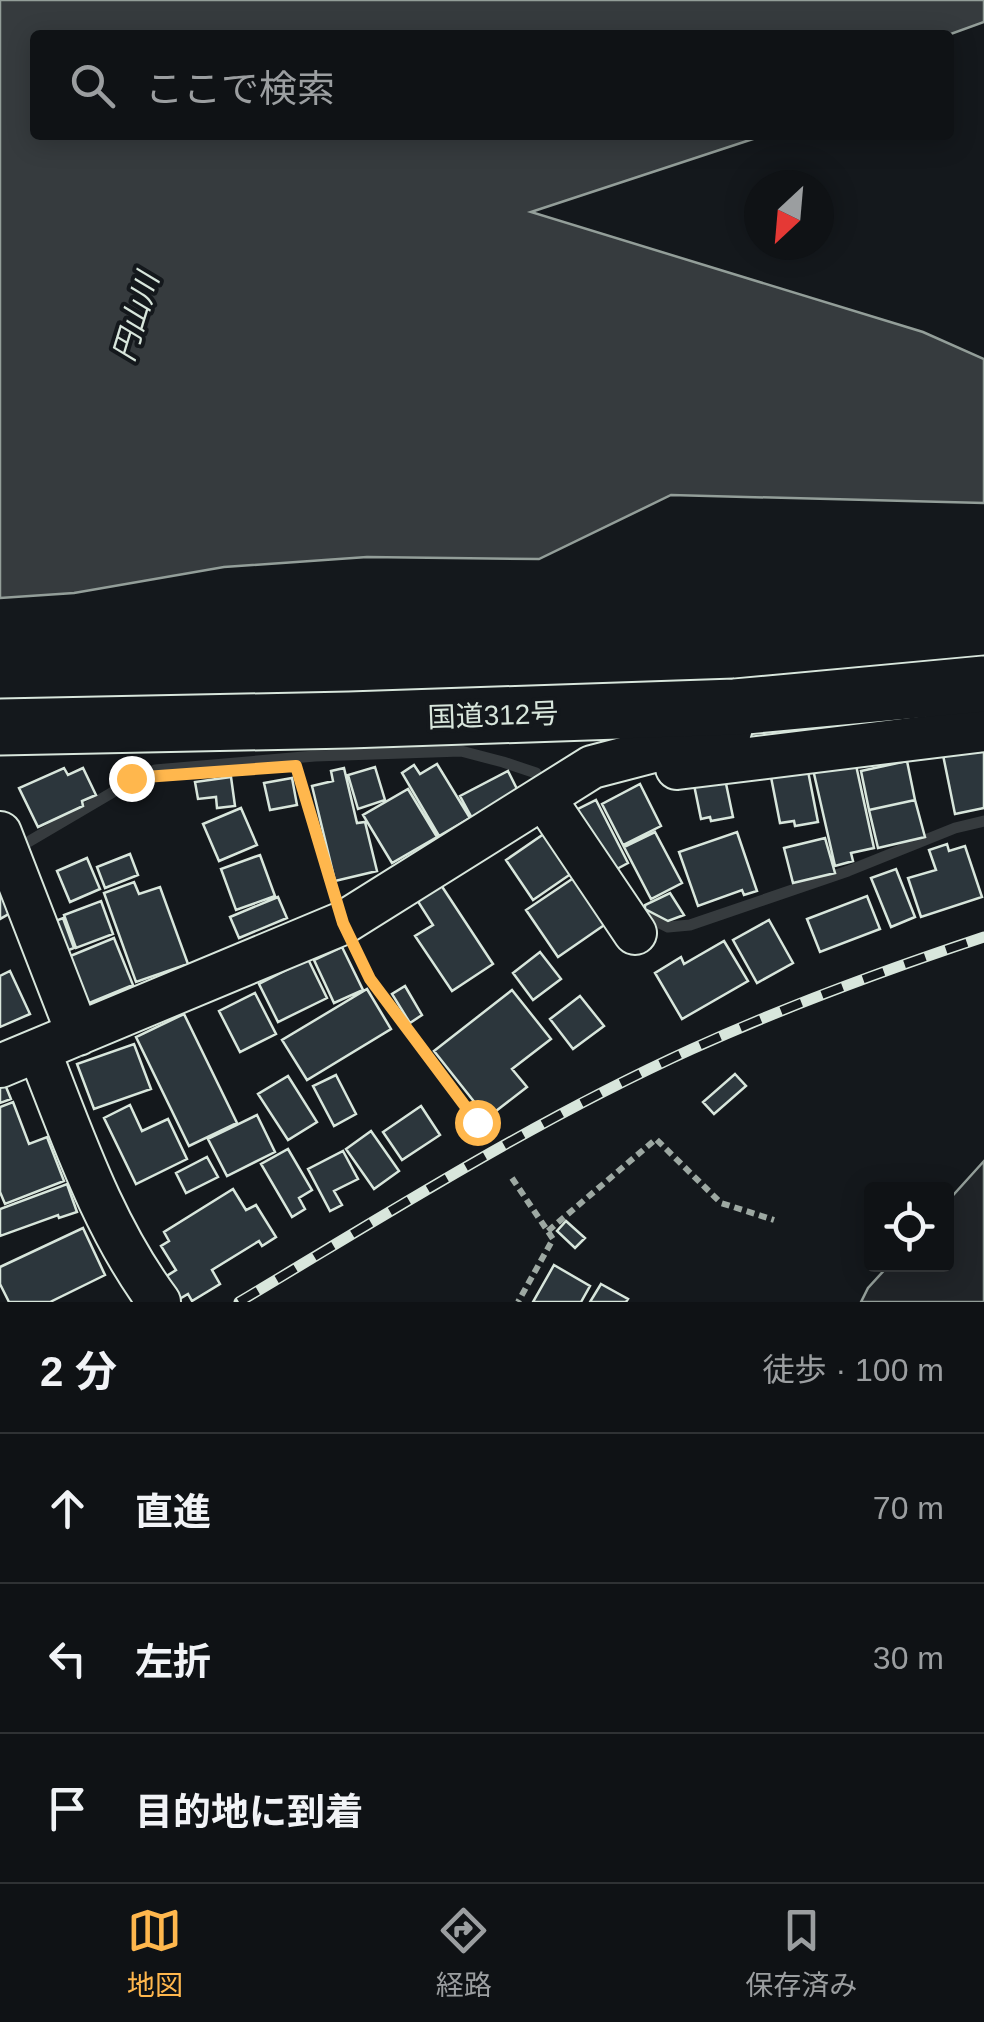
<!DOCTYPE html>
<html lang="ja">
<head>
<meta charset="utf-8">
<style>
  :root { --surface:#0f1215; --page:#181b1e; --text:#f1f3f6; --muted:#9b9ea0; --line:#2f3234; --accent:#ffb74d }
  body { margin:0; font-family:Arial,"Noto Sans JP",sans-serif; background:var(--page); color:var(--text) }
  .controls { position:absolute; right:30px; bottom:30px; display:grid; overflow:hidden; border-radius:10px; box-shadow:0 5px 25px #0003 }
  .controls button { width:90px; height:90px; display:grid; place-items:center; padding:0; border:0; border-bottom:2px solid var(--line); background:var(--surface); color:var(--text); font:50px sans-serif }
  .compass { position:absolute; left:744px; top:170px; width:90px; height:90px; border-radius:50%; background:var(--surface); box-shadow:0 5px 25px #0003; rotate:206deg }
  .stop { position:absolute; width:30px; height:30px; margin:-22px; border:8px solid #ffb74d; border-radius:50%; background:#fff }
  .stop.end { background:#ffb74d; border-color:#fff; box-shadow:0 2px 10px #0008 }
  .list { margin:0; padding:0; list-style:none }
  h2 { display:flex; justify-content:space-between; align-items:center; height:130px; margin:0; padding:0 40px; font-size:42px }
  h2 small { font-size:32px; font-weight:400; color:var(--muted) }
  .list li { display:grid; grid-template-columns:65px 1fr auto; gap:30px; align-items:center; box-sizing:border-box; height:150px; padding:0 40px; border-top:2px solid var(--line) }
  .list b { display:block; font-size:38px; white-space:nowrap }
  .list em { font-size:32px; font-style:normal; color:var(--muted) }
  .icon { flex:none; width:55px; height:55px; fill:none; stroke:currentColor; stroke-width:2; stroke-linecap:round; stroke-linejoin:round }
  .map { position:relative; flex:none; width:984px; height:1302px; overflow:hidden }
  .search { position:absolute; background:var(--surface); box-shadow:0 5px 25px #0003; left:30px; right:30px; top:30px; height:110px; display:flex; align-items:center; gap:25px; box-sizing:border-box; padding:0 35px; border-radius:10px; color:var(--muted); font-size:38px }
  .sheet { height:580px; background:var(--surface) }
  nav { display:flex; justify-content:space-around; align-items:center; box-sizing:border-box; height:140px; border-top:2px solid var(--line); background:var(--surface); font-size:28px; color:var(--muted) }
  nav a { display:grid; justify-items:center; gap:5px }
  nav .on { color:var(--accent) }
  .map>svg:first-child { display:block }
  .green { fill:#202428; stroke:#939e99; stroke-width:2.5 }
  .water { fill:#363b3e; stroke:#939e99; stroke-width:2.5 }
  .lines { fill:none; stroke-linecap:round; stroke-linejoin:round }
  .stream { stroke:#363b3e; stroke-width:11 }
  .building { fill:#2c363c; stroke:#d8e6dc; stroke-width:2.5 }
  .minor-casing { stroke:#d8e6dc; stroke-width:46 }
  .highway-casing { stroke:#d8e6dc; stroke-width:59 }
  .path { stroke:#9da8a2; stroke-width:6; stroke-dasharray:8 5; stroke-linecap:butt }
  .minor { stroke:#14181c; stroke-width:42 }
  .highway { stroke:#14181c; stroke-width:55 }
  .rail-casing { stroke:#d8e6dc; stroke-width:11 }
  .rail { stroke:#14181c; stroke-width:8; stroke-dasharray:22; stroke-linecap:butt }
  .route { stroke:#ffb74d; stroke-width:12 }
  .labels { text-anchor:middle; stroke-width:8; stroke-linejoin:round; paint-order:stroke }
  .street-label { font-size:28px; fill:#d8e6dc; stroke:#14181c }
  .water-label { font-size:30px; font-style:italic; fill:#d8e6dc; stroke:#14181c }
</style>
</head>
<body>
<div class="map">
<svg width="984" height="1302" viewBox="0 0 984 1302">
  <rect width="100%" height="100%" fill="#14181c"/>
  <path class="green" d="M984 1161V1302H861L868 1288 889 1265 946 1264 947 1202Z"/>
  <path class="water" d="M0 0H984V22L948 35H35V135H765L531 212 923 332 984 359V503L671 495 539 559 367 557 224 567 74 593 0 598Z"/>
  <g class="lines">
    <path class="stream" d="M155 770 315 756 461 751 503 762 536 773
      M23 845 125 785
      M640 913 668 927 690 925 848 871 955 828 984 821"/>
  </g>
  <path class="building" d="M984 747V808L955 814 943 755Z
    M854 756 874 848 851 853 853 861 835 866 812 765Z
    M907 761 915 800 869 810 861 771Z
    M437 764 470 818 439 836 402 773 414 765 420 774Z
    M807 766 818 822 795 826 794 821 780 823 770 772Z
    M375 767 385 800 358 809 348 775Z
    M64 768 68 775 83 768 96 795 82 801 83 806 38 827 19 788Z
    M344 768 357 823 365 822 377 871 335 881 312 786 333 781 331 771Z
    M508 771 520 795 473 820 460 796Z
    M724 774 733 817 711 821 710 817 701 819 693 780Z
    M231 777 235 806 217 808 216 797 198 799 195 782Z
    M292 778 297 805 270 810 264 783Z
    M640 784 661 826 623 845 602 804Z
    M408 789 437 837 392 863 363 815Z
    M596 800 628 863 615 870 570 813Z
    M915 800 925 837 878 848 869 810Z
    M241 808 257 845 219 861 203 824Z
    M551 829 578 869 533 900 506 860Z
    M655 832 682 883 651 899 624 847Z
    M737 832 757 891 744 895 742 890 698 906 679 852Z
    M825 838 835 873 793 883 784 848Z
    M947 844 949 851 965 846 982 897 921 917 908 878 936 870 929 850Z
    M130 854 138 875 105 888 97 867Z
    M260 855 275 896 236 910 221 869Z
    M87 858 100 889 70 902 57 871Z
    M896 869 915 917 891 927 871 878Z
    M581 873 613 919 558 957 526 910Z
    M134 882 139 894 160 887 188 964 136 982 104 893Z
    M441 885 493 964 452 991 415 936 433 925 417 900Z
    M0 887 14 911 0 919Z
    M670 893 684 915 668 921 645 909V905Z
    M867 896 880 929 820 952 807 919Z
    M278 897 287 918 239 938 230 917Z
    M101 901 113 934 76 948 64 915Z
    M63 918 74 948 61 953 50 923Z
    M769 920 793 963 757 983 733 940Z
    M114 938 133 985 82 1006 63 959Z
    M724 941 748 981 682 1019 655 973 681 957 684 964Z
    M342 947 363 990 334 1003 314 960Z
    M540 952 561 979 533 1000 513 973Z
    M308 959 327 998 278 1022 259 984Z
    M10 971 30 1014 0 1027V976Z
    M405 986 422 1015 410 1023 392 994Z
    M367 989 391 1029 307 1080 282 1040Z
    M512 990 551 1039 512 1069 527 1087 487 1118 434 1051Z
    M255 993 276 1034 240 1052 219 1011Z
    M580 996 604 1026 573 1049 550 1019Z
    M184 1014 237 1123 189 1146 136 1037Z
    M134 1044 151 1089 94 1109 77 1064Z
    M735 1074 746 1086 714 1114 703 1102Z
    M336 1075 356 1114 334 1126 313 1086Z
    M288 1076 317 1122 288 1140 258 1094Z
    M4 1082 11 1099 0 1103V1083Z
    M13 1102 29 1144 47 1137 64 1181 5 1204 0 1192V1107Z
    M130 1105 142 1131 168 1119 187 1159 136 1184 104 1118Z
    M421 1106 440 1135 402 1160 383 1132Z
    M257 1115 275 1152 227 1176 208 1139Z
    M371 1131 399 1171 374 1189 346 1149Z
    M288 1149 312 1190 299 1198 305 1209 292 1217 261 1164Z
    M343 1151 358 1179 334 1191 342 1205 330 1211 308 1169Z
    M207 1157 218 1177 186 1193 176 1173Z
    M67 1184 77 1212 59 1218 58 1215 0 1236V1209Z
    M233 1189 246 1210 256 1205 276 1237 262 1246 259 1241 212 1270 220 1284 192 1301 188 1294 176 1301 162 1279 176 1270 161 1246 169 1241 164 1232Z
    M566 1221 585 1238 575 1248 557 1231Z
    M83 1228 105 1275 50 1302H9L0 1284V1267Z
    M554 1265 590 1286 581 1302H533Z
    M601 1284 628 1299 626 1302H590Z"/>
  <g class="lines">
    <g class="minor-casing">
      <path id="minor" d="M677 768 984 730
        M544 798 635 933
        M0 833 78 1034
        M39 1051C73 1137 103 1227 159 1302
        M0 1066 343 923 592 767 730 731 735 707"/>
    </g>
    <g class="highway-casing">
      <path id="highway" d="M0 727 349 720 735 707 984 684"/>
    </g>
    <path class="path" d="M293 766H296L332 885
      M115 771 131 778H149L226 772
      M359 957 371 979 477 1122
      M512 1178 553 1239 518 1302
      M548 1231 656 1139 721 1203 774 1220"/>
    <use href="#minor" class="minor"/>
    <use href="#highway" class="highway"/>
    <g class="rail-casing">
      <path id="rail" d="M239 1302C387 1214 535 1120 692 1049 787 1006 885 970 984 937"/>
    </g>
    <use href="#rail" class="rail"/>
  </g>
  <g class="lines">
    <path class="route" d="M131 778 296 766 343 923 370 979 477 1122"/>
  </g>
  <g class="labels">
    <g class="street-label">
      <text transform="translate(493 715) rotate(-2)" y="10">国道312号</text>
    </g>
    <g class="water-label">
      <text transform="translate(136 317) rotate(-73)" y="10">円山川</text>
    </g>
  </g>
</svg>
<div class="controls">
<button><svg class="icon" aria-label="locate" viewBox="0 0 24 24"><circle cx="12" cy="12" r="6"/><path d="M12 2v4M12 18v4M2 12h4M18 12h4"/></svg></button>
</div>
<svg class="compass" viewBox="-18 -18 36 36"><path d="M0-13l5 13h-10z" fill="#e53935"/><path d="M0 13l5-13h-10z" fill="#9b9ea0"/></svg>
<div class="stop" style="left:477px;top:1122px"></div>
<div class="stop end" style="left:131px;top:778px"></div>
<div class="search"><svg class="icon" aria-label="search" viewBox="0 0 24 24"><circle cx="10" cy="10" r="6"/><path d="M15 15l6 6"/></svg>ここで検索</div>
</div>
<section class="sheet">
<h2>2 分<small>徒歩 · 100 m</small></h2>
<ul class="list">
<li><svg class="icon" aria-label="ahead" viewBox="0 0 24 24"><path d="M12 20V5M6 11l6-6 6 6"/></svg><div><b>直進</b></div><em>70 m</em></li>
<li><svg class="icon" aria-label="left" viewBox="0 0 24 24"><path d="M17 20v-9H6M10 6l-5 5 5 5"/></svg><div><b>左折</b></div><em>30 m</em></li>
<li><svg class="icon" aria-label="arrive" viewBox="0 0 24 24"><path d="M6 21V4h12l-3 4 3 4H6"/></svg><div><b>目的地に到着</b></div></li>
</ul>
</section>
<nav>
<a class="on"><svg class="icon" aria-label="map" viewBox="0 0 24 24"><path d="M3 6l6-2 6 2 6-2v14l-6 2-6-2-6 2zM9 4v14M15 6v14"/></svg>地図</a>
<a><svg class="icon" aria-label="directions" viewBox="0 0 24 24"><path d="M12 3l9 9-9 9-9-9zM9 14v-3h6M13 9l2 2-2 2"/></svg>経路</a>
<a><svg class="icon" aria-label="saved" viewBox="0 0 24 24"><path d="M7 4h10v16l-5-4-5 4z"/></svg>保存済み</a>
</nav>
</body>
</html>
